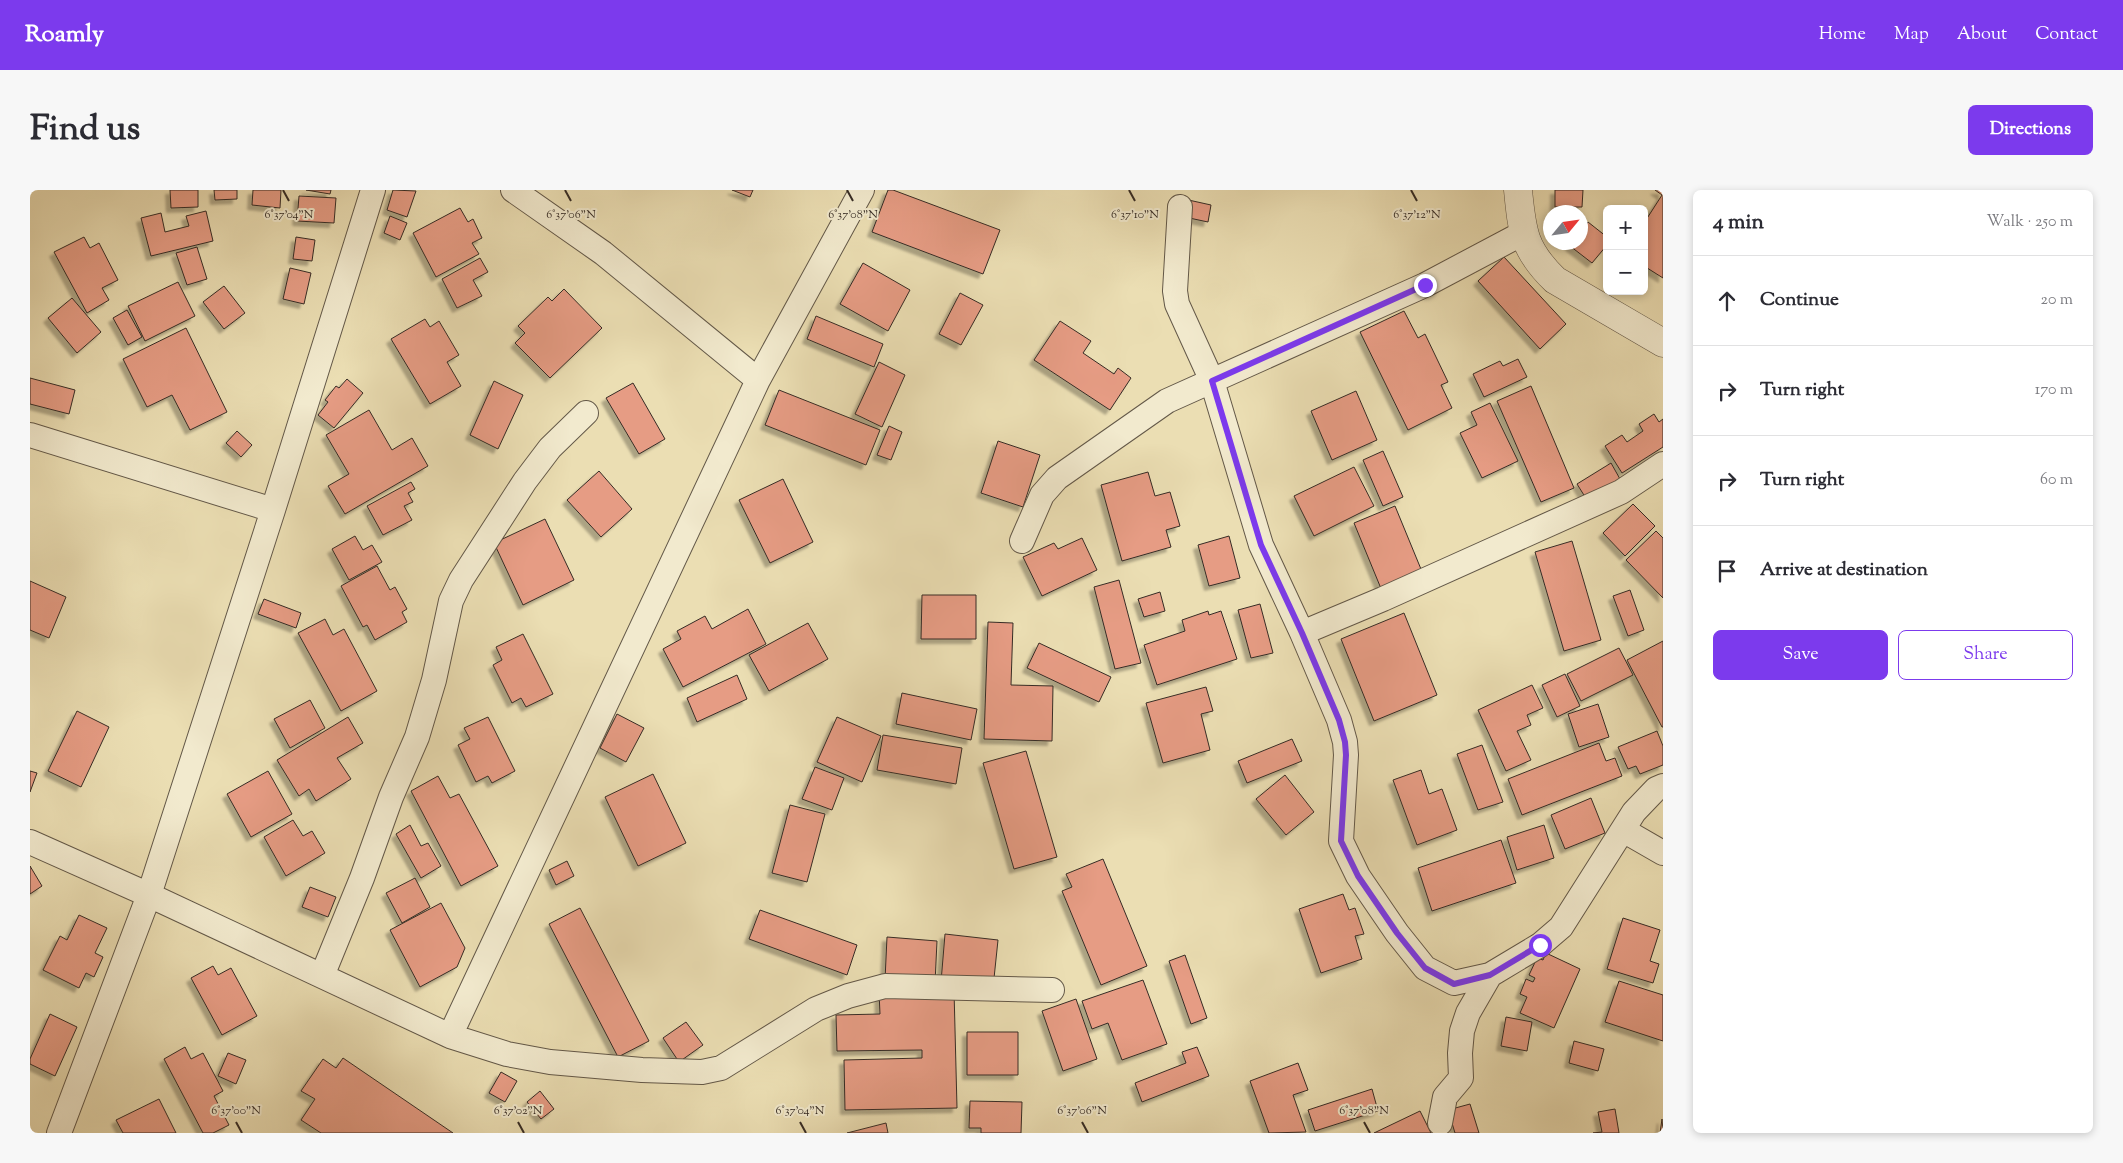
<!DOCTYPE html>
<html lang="en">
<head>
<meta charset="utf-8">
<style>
  :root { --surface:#fff; --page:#f7f7f7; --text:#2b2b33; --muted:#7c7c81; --line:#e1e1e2; --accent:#7c3aed }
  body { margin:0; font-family:"Sorts Mill Goudy",serif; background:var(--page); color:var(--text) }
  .controls { position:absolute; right:15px; top:15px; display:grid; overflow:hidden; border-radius:8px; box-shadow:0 2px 8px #0003 }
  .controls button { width:45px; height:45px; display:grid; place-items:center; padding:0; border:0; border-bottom:1px solid var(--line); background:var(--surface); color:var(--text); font:25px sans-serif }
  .compass { position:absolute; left:1513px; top:15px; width:45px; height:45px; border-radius:50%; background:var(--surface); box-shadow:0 2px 8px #0003; rotate:61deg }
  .stop { position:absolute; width:15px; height:15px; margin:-11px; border:4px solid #7c3aed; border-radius:50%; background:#fff }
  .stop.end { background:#7c3aed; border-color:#fff; box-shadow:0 1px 5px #0008 }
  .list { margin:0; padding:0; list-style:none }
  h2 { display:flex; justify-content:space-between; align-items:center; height:65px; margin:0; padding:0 20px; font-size:21px }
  h2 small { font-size:16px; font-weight:400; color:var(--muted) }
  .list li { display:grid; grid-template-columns:32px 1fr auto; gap:15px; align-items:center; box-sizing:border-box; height:90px; padding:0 20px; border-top:1px solid var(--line) }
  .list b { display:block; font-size:19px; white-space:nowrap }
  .list em { font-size:16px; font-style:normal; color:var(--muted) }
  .actions { display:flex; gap:10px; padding:15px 20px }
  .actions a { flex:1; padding:11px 0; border:1px solid var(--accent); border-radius:8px; text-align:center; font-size:18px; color:var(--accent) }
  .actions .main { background:var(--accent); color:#fff }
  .icon { flex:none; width:28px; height:28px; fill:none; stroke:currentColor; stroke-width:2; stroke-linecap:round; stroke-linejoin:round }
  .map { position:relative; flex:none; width:1633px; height:943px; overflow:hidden; border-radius:8px }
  header { display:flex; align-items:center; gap:30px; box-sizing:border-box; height:70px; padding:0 25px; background:var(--accent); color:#fff }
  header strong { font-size:24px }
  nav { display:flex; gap:28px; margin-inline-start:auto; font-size:18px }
  .intro { display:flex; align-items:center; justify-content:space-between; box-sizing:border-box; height:120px; padding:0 30px }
  h1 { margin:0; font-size:35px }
  .button { padding:12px 22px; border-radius:8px; background:var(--accent); color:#fff; font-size:18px; font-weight:700 }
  main { display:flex; gap:30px; padding:0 30px }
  aside { flex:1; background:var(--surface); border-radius:8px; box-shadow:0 2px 8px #0003 }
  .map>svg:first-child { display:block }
  .building { fill:#e69c84; stroke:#362c25; filter:url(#shadow) }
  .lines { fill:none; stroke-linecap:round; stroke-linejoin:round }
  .minor-casing { stroke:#635848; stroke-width:26 }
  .tertiary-casing { stroke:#635848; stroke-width:29 }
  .minor { stroke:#f2eace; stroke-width:24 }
  .tertiary { stroke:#f2eace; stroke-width:28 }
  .route { stroke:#7c3aed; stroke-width:6 }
  .ticks { fill:none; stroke:#362c25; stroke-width:2 }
  .ticks-label { font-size:12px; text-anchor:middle; fill:#362c25; stroke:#f2eace; stroke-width:4; stroke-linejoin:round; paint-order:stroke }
</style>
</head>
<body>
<header>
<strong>Roamly</strong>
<nav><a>Home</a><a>Map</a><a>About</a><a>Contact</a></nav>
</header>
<div class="intro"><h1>Find us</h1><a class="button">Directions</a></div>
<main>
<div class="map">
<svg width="1633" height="943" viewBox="0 0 1633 943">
  <defs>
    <filter id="shadow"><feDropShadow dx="-4.5" dy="4.5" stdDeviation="1" flood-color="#0004"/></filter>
  </defs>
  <rect width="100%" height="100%" fill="#ebdeb3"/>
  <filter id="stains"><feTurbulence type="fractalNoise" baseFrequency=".004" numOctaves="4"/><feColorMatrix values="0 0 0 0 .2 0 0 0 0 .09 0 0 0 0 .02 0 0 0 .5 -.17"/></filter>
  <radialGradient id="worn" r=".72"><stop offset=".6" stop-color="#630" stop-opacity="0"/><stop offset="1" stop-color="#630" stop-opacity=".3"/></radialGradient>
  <path class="building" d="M140 0H168V17L141 18Z
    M184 0H207V9L185 10Z
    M223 0H251L250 18 222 15Z
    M276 0H301L300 4Z
    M363 0 386 1 377 27 357 20Z
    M702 0H723L720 7Z
    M858 0H863L970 40 953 84 842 42Z
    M1525 0H1553L1552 17H1525Z
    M1625 0H1633V88L1614 76V33L1632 5Z
    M269 6 306 8 304 33 267 31Z
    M1154 9 1181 15 1178 32 1150 26Z
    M430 18 438 32 443 29 452 48 442 53 449 64 406 87 383 43Z
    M176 21 183 51 121 66 111 28 131 23 135 42 159 36 156 26Z
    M1550 24 1555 29 1550 34Z
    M360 26 377 33 370 50 354 43Z
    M1558 32 1577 47V55L1562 73 1540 56 1542 52H1550V42Z
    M54 47 60 58 69 53 88 90 72 98 79 110 57 123 24 62Z
    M266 47 285 50 282 71 263 69Z
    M167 57 177 89 157 95 146 63Z
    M1474 67 1536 134 1510 159 1448 91Z
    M450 68 458 82 443 90 452 106 427 118 412 89Z
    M833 73 880 100 858 141 810 114Z
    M260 78 281 83 274 114 253 109Z
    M148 92 165 126 115 151 98 116Z
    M194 96 215 123 194 139 173 112Z
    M534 99 572 138 520 188 485 153 495 143 488 136 518 107 522 111Z
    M930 103 953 115 931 155 909 144Z
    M42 108 71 142 47 163 18 128Z
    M97 120 112 147 98 155 83 128Z
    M1374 121 1388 148 1395 144 1418 192 1411 195 1422 218 1378 240 1330 142Z
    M786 126 853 154 844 177 777 149Z
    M395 129 400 137 409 131 429 165 417 172 431 196 400 214 361 149Z
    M1030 131 1061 151 1053 163 1084 184 1088 178 1101 188 1080 220 1004 170Z
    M156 138 197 222 160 240 142 205 117 217 93 169Z
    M1488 169 1497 187 1454 207 1443 184 1470 171 1473 176Z
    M849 172 875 185 852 237 825 224Z
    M0 188 45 200 39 224 0 214Z
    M317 189 333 203 304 238 288 225 298 212 295 210 306 196 309 198Z
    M464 191 493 205 468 259 440 245Z
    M603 193 635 249 609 264 576 208Z
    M1501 196 1544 298 1511 312 1467 211Z
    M749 200 850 240 836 275 735 235Z
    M1326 201 1347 250 1302 270 1281 221Z
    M1460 213 1488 271 1452 288 1430 243 1447 235 1441 222Z
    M339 220 362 260 382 248 398 276 315 324 298 296 319 284 296 245Z
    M1624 224 1629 232 1633 229V257L1592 283 1575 256 1592 245 1597 252 1613 241 1609 234Z
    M859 236 872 242 861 270 847 265Z
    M207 241 222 255 211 267 196 253Z
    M968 251 1010 265 993 317 951 303Z
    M1353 261 1373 307 1353 316 1333 270Z
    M1581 273 1590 289 1557 310 1547 294Z
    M1324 277 1344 316 1284 346 1264 306Z
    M569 281 602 319 571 347 537 310Z
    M1118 282 1125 306 1140 302 1150 336 1136 340 1141 357 1092 371 1071 295Z
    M753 289 783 352 740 373 709 310Z
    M381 292 385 299 378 303 383 312 374 316 382 330 353 345 337 316Z
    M1603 314 1625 336 1595 366 1573 343Z
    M1365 316 1393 384 1352 401 1324 333Z
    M515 329 544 390 493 415 464 353Z
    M1626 341 1633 348V408L1596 370Z
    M325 346 333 360 342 355 352 372 319 390 302 359Z
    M1199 346 1210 388 1179 396 1168 355Z
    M1052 348 1067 380 1012 406 993 367 1024 353 1028 359Z
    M1542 351 1571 450 1534 461 1505 362Z
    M347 376 360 400 365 397 377 419 372 422 377 432 345 450 337 435 333 437 311 396Z
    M1089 390 1111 473 1085 479 1064 397Z
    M0 391 36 407 19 448 0 440Z
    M1600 400 1614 440 1598 446 1583 406Z
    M1130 402 1135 421 1114 427 1108 409Z
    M892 405H946V449H891Z
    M234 409 271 423 266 438 228 424Z
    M1230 414 1243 463 1221 468 1208 420Z
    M718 419 736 454 653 497 633 459 651 449 647 441 675 426 682 439Z
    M1178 421 1179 425 1191 421 1207 469 1127 495 1114 455 1155 441 1152 430Z
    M1374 423 1407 505 1344 531 1311 449Z
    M295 429 303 445 314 439 347 501 311 521 268 443Z
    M958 432 983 433 981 495 1023 496 1022 551 954 549Z
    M778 433 798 469 739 501 719 465Z
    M493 444 523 504 496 517 491 508 482 513 463 475 472 470 466 457Z
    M1633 451V537H1632L1597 470Z
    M1009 453 1081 487 1069 512 997 478Z
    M1589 458 1603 485 1551 511 1537 484Z
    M1535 484 1550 516 1527 527 1512 495Z
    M707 485 717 509 667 532 657 508Z
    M1502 495 1513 518 1497 525 1501 535 1487 541 1501 570 1476 581 1448 520Z
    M1176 497 1183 521 1171 524 1180 560 1133 573 1116 513Z
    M872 503 947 519 941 550 866 534Z
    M280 510 295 538 260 558 244 529Z
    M1568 514 1579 547 1549 557 1538 524Z
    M47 521 79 537 51 597 18 581Z
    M587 524 614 538 596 572 570 558Z
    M318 527 333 553 307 568 321 589 286 611 279 599 269 606 247 570Z
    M458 527 485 581 462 593 458 586 446 592 428 555 440 549 434 538Z
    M807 527 851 546 832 592 787 572Z
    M1627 541 1633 556V575L1610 584 1606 576 1598 579 1588 557Z
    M853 545 932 558 926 594 847 580Z
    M1262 549 1272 571 1217 593 1208 571Z
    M1569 553 1576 571 1585 568 1592 586 1492 625 1478 589Z
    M1452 555 1473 612 1448 620 1427 564Z
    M996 561 1027 667 984 679 953 573Z
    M785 577 814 588 802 620 772 609Z
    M1391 580 1399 604 1412 599 1427 640 1387 655 1363 590Z
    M0 581 7 583 0 602Z
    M238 581 262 624 221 647 197 604Z
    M623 584 656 653 608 676 575 607Z
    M1255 585 1284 622 1256 645 1226 609Z
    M408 586 420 608 429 604 468 676 431 696 381 601Z
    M1561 608 1575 643 1535 659 1521 625Z
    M760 615 795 624 777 692 742 683Z
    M263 630 273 646 282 641 295 663 256 686 234 647Z
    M380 635 391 656 398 653 411 676 391 688 366 644Z
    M1514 635 1524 668 1487 680 1477 647Z
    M1471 650 1486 693 1402 721 1388 678Z
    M1073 669 1117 776 1071 795 1032 701 1042 697 1036 684Z
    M537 671 544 686 526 695 519 680Z
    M0 676 12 696 0 704Z
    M385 688 400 717 372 733 356 703Z
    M280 697 306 707 298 727 272 717Z
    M1313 704 1319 720 1325 718 1334 744 1325 746 1332 769 1291 783 1269 719Z
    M411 713 435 758 427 777 390 797 360 740Z
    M550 718 619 851 588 867 519 734Z
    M730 720 827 755 817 785 719 749Z
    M49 725 77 738 65 763 73 767 64 787 56 783 49 798 13 780 30 746 37 750Z
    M1593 728 1630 740 1620 771 1629 774 1623 793 1577 779Z
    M915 744 968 750 963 798 911 792Z
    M857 747 907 751 905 793 855 790Z
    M1516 763 1550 779 1524 838 1490 823 1497 807 1490 804 1496 789 1503 792 1505 788 1499 785 1507 768 1513 770Z
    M1155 765 1177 828 1161 834 1139 771Z
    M183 776 188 785 201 778 227 826 192 845 161 788Z
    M1113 790 1137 854 1092 870 1078 833 1062 839 1052 811Z
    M1589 791 1633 805V851L1575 832Z
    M924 800 927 918 815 920 814 870 892 868V860L807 861 806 825 850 824 849 802Z
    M1046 809 1067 869 1033 881 1012 821Z
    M20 824 47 837 25 886 0 874V869Z
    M1476 827 1502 832 1497 861 1471 856Z
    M656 832 673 855 649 872 633 848Z
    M937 842H988V885H937Z
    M1544 851 1574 859 1568 881 1539 873Z
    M155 857 161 869 173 863 193 901 184 906 199 935 183 943H173L134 869Z
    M1167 857 1179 886 1112 912 1105 893 1156 873 1152 862Z
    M198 863 216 870 206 894 188 886Z
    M313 868 423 943H291L271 930 285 909 271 901 293 869 306 878Z
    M1268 873 1278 900 1263 905 1276 942 1239 943 1220 891Z
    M471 882 487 891 475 912 459 903Z
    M1342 899 1348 921 1285 941 1278 920Z
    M510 901 524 919 511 929 497 912Z
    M129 909 146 943H93L86 930Z
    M940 911 992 912 991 943H951V938H939Z
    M1440 914 1449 943H1425L1418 920Z
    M1585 919 1589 943H1563L1572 942 1568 922Z
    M1390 921 1401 943H1344Z
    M1632 929 1633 943H1630Z
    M856 933 858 943H817Z"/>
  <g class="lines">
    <g class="minor-casing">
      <path id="minor" d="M483 0 573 63 728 190
        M1150 17 1145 101 1147 114 1182 191 1231 355 1272 443 1309 530 1315 552 1316 565 1311 651 1328 686 1367 743 1395 778 1424 793 1460 785
        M0 245 243 320
        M992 351 1012 305 1027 288 1137 211 1395 95 1493 43
        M1272 443 1353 409 1591 302 1633 274
        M1593 640 1633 663
        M0 652 119 705 420 846 477 864 520 872 612 880 672 882 691 878 786 819 818 806 855 796 1022 800
        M292 786 332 688 361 607 387 547 404 490 421 411 431 390 495 291 520 258 556 223
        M420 846 728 190 832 0
        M1410 933 1415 907 1431 888 1430 863 1432 841 1438 823 1460 785 1510 755 1531 737 1604 622 1626 599 1633 596
        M29 943 119 705 243 320 343 0"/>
    </g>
    <g class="tertiary-casing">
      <path id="tertiary" d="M1488 0C1492 42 1494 60 1525 90L1633 153"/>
    </g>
    <use href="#minor" class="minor"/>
    <use href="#tertiary" class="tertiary"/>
  </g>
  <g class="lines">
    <path class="route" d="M1395 95 1182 191 1231 355 1272 443 1309 530 1315 552 1316 565 1311 651 1328 686 1367 743 1395 778 1424 794 1460 785 1510 755"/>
  </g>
  <path class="ticks" d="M253 0 259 11M535 0 541 11M817 0 823 11M1099 0 1105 11M1381 0 1387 11M206 932 212 943M488 932 494 943M770 932 776 943M1052 932 1058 943M1334 932 1340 943"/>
  <g class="ticks-label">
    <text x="259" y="28">6°37'04"N</text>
    <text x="541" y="28">6°37'06"N</text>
    <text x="823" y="28">6°37'08"N</text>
    <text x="1105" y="28">6°37'10"N</text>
    <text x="1387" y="28">6°37'12"N</text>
    <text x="206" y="924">6°37'00"N</text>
    <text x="488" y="924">6°37'02"N</text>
    <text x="770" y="924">6°37'04"N</text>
    <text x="1052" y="924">6°37'06"N</text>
    <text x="1334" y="924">6°37'08"N</text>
  </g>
  <rect width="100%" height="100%" filter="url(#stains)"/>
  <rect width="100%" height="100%" fill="url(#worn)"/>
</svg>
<div class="controls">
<button>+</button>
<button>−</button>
</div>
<svg class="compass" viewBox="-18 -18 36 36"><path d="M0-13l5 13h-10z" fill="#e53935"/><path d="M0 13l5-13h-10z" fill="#7c7c81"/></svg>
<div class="stop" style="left:1510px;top:755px"></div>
<div class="stop end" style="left:1395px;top:95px"></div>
</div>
<aside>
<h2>4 min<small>Walk · 250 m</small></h2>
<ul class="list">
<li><svg class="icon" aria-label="ahead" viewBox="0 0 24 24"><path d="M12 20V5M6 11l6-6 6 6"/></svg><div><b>Continue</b></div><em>20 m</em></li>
<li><svg class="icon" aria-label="right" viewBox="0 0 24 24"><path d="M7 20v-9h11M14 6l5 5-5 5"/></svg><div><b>Turn right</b></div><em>170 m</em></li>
<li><svg class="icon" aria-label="right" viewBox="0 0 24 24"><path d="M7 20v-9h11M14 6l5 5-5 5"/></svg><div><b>Turn right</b></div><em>60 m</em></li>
<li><svg class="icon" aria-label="arrive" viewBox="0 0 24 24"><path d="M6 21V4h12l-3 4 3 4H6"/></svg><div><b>Arrive at destination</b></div></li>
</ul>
<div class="actions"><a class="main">Save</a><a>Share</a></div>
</aside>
</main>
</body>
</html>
